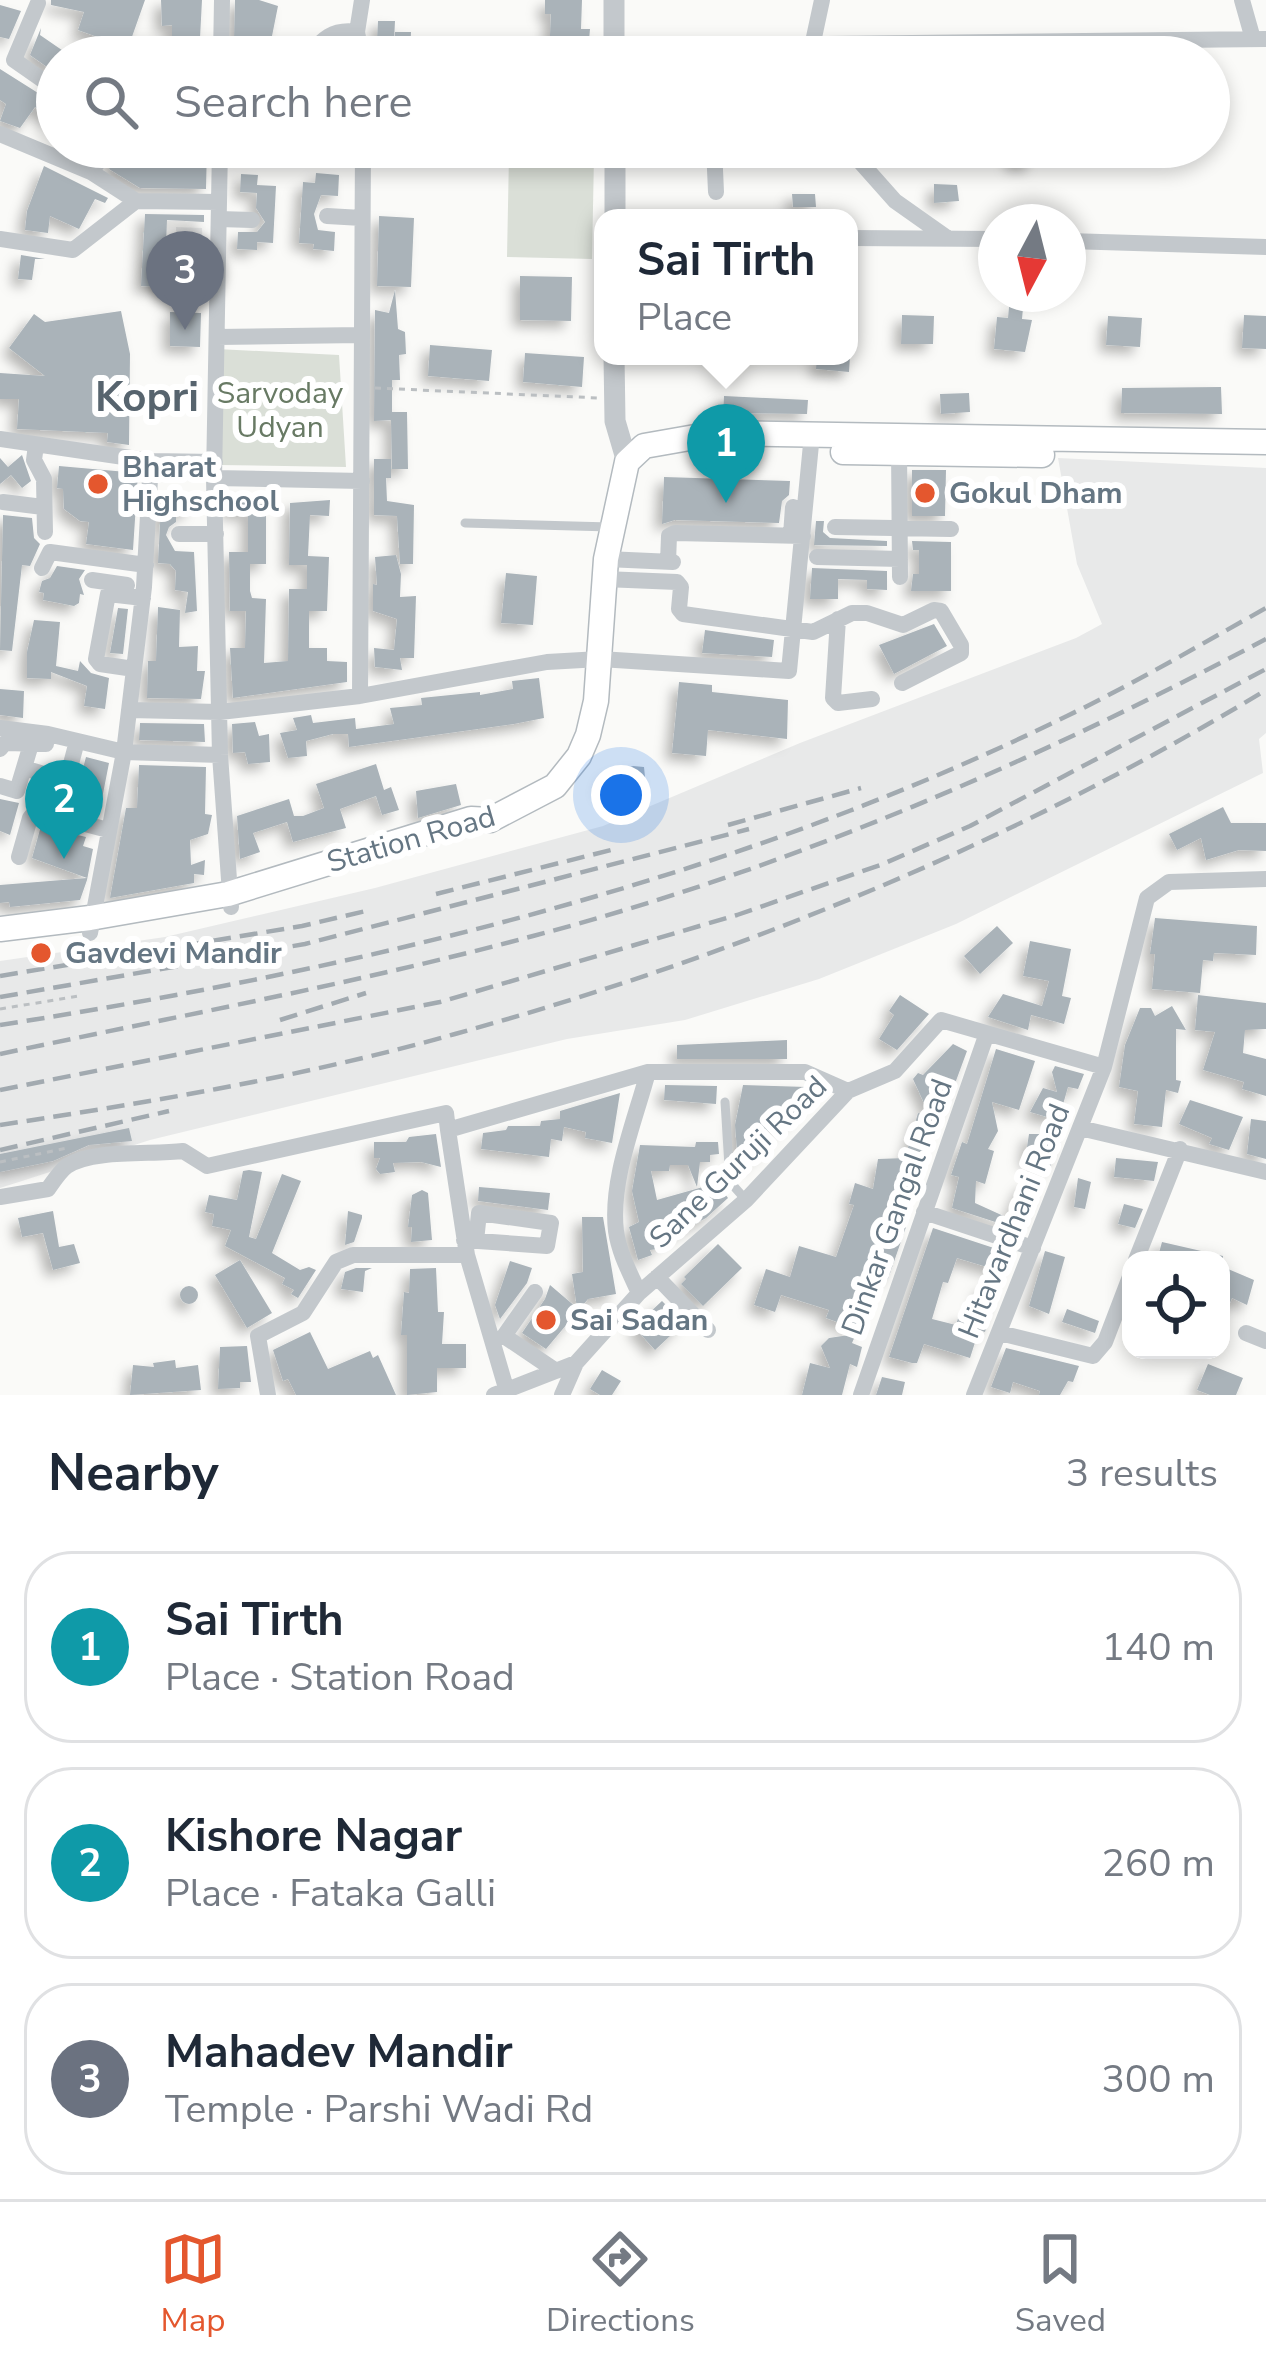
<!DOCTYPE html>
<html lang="en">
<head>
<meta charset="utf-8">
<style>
  :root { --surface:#fff; --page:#f2f2f3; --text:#1f2937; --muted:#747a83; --line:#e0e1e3; --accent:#e4572e }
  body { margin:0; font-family:"Nunito Sans",sans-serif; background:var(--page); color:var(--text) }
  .controls { position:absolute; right:36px; bottom:36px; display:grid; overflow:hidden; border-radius:24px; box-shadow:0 6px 18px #0003 }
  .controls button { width:108px; height:108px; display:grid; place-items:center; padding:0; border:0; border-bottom:3px solid var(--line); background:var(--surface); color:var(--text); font:60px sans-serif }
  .compass { position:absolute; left:978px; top:204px; width:108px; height:108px; border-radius:50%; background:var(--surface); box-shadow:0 6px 18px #0003; rotate:187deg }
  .you { position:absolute; left:621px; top:795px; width:42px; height:42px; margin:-30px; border:9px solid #fff; border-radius:50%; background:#1a73e8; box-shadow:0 0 0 18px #1a73e833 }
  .badge { display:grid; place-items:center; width:78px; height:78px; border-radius:50%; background:var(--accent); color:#fff; font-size:39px; font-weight:700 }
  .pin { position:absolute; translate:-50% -99px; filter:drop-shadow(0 3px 6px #0008) }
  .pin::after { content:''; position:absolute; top:63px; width:42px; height:36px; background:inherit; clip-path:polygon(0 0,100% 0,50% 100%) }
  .popup { position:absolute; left:594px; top:209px; width:264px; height:156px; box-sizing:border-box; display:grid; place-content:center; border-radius:24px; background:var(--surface); filter:drop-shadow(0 3px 9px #0005); font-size:39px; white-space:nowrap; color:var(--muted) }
  .popup b { font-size:45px; color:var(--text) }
  .popup::after { content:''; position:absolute; left:50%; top:100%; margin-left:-24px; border:24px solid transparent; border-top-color:var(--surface) }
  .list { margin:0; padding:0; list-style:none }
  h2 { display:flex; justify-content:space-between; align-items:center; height:156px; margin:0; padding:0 48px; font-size:51px }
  h2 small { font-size:39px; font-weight:400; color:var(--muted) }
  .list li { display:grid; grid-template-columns:78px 1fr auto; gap:36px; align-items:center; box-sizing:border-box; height:192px; margin:0 24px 24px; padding:0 24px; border:3px solid var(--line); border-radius:48px }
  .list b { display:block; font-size:45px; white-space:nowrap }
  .list p { margin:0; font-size:39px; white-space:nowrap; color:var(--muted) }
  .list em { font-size:39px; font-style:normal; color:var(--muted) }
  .icon { flex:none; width:66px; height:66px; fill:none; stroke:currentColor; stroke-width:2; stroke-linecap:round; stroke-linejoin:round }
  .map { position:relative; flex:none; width:1266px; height:1395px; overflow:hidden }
  .search { position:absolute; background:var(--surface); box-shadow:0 6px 18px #0003; left:36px; right:36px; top:36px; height:132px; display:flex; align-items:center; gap:30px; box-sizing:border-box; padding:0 42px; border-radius:66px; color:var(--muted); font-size:45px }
  .sheet { height:804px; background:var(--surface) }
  nav { display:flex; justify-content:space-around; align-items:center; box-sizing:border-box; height:168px; border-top:3px solid var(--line); background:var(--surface); font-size:33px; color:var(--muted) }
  nav a { display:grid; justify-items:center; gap:6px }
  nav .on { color:var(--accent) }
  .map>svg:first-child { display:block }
  .built { fill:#e8e9e9 }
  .park { fill:#dadfd7 }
  .building { fill:#aab3b9; filter:url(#shadow) }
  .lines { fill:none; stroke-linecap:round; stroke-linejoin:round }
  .secondary-casing { stroke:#b3babf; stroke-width:27 }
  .path { stroke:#bbbfc2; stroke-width:3; stroke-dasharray:6 6; stroke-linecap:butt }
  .service { stroke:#c3c8cc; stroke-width:9 }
  .minor { stroke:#c3c8cc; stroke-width:16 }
  .tertiary { stroke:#c3c8cc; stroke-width:21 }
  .secondary { stroke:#fff; stroke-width:24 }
  .rail { stroke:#a2aab0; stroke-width:4.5; stroke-dasharray:18 9; stroke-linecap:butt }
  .poi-dot { fill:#e4572e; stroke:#fff; stroke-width:4.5 }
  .labels { text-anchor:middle; stroke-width:12; stroke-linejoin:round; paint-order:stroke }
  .park-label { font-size:30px; fill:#687a64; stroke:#fff }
  .poi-label { font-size:30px; font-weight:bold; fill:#657683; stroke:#fff; text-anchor:start }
  .street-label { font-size:30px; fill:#657683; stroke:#fff }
  .district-label { font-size:42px; font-weight:bold; fill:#57646e; stroke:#fff }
</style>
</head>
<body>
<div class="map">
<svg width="1266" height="1395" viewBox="0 0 1266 1395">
  <defs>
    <filter id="shadow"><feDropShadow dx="-7" dy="7" stdDeviation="6" flood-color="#0004"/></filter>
  </defs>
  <rect width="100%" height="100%" fill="#fafaf8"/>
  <path class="built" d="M176 227 202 228 203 266H176Z
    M1058 458 1266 468V733L1259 739 1263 773 956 924 819 979 685 1020 567 1039 150 1140 0 1188V961L165 937 375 888 603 826 800 743 1076 638 1102 624 1077 564Z"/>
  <path class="park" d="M509 154 594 156 592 259 507 257Z
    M217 349 339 355 346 467 220 465Z"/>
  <path class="building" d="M51 0H145L128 48 78 30 84 12 51 5Z
    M161 0H202L200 38 172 40V25L162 26Z
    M235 0H259L278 6 270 46 234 40Z
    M545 0H582L581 29H590L588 52 570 51V57H549L551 14H545Z
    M0 5 21 11 9 39 0 37Z
    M378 21H395L394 41 377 40Z
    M41 28 40 35 72 57H57V74L30 55Z
    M395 32H411L410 57H394Z
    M0 69 57 105V123L35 107 20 128 0 121 6 104 0 100Z
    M122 147H207L206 189 140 188 109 169Z
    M1012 147H1033V165L1012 164Z
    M44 166 108 198 105 203 95 199 79 229 50 216 48 233 25 230 27 211Z
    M316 173 339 175 338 196 321 195 314 214 318 230 335 232 334 251 313 249 314 244 299 243 303 182 315 183Z
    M241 174 258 175 257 185 276 186 273 243 257 242V250L237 249 238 232H257L265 222 256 208 257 193 240 192Z
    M934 184 957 185 959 201 934 203Z
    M792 194H815L816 207H793Z
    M145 214 204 215V222L167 220 165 271 201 273 200 289 141 286Z
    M379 216 414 218 411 287 377 286Z
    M21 255 45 259H35L32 280 18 279Z
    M520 276 572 277 571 321 520 320Z
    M395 290 398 329 405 332 406 354 399 355 400 380H392V412H407L408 469H392L391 420 374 421 375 310 389 313Z
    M1009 307 1023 308 1022 319 1032 320 1025 352 994 349 997 317 1008 318Z
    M121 311 130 354 129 445 107 442 108 433 17 429 19 399H0V373L45 376 9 348 34 314 45 322Z
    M170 312 201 313 200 347 170 346Z
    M902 315 934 316 933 344H901Z
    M1244 315 1266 316V349L1242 348Z
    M1108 316 1142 318 1140 347 1106 345Z
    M430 345 492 350 489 381 428 376Z
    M525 353 584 357 582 387 523 382Z
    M817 356H850L849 372 816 369Z
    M1221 387 1222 414 1121 413 1122 388Z
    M969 393 970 412 941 414 940 394Z
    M724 396 808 400 807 414 723 413Z
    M22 455 31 481 22 488 11 475 0 484V458L8 467Z
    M374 459H391V478H386L387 501 414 505 413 564H400L397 516 374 515Z
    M59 466 138 473 133 550 86 544 89 522 80 521 64 509 63 489 57 488Z
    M912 470H946L945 516H912Z
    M664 477 790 481 789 495 782 501 779 523 675 520 662 524Z
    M228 495H250V504H266V564H250V591L252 598 266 599 264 663 288 661 289 589H307V565H289L290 503 330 500 329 516 310 515 308 556 329 557 327 611H309V648H327V661L347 662V682L233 698 230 648H245L246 611H230L229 552H248V513H228Z
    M171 498 190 499 191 511 176 513V522L169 527 166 535 175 551 194 552 197 611 185 613 188 592 175 590 176 571 170 564 158 563 161 505Z
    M3 515 32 518 34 538 40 544 30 566 22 565 12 651 0 650Z
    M816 521H824L823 532 830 538 887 541V546L814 545Z
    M912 541 951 542V591H911L913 574H919V550H913Z
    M396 555 401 574 400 597 416 596 414 658H400L402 670 375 667 374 648 394 650 397 619 373 611V584L377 585 375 557Z
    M57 566 85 570 79 579 84 595 80 594 79 603 74 606 43 600 44 593 39 592 42 581 50 578Z
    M812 568 887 571V590L867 589V580L838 579V599H810Z
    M506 573 537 576 533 625 501 623Z
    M158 607 180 610 179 647 198 646 197 671H205L201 699 147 698 148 661H156Z
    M118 608 128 609 123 654 110 653Z
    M34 620 60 622 56 666 78 671 80 661 91 673 109 678 105 709 84 706 87 686 51 672V679L27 678V652Z
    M934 624 947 646 894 674 879 645Z
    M705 630 774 640 772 657 702 653Z
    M539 678 544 718 514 724 349 747 348 734H333L306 741 307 756 288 758 280 733 297 730 293 718 311 715 313 723 355 718 356 729 394 724 390 708 422 705 421 698 480 692V695L513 689 512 681Z
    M679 682 712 685V692L788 700 787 739 708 730 706 756 672 753Z
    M0 689 24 691 23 718 0 715Z
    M255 722 259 736 269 734 270 762 248 764 245 752 233 753 232 724Z
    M140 723 204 724 205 742 139 740Z
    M86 757 109 763 99 814 72 807 75 797 90 799 98 790 94 778 82 772Z
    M376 764 384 790 391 787 399 810 382 815 376 796 340 809 346 828 293 842 287 822 253 833 260 852 240 859 237 816 289 799 294 816H303L324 808 316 784Z
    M139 765 206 767 205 814 212 815 208 834 190 840 191 865 205 860 204 875 194 874V883L110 898 126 808H137Z
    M633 766 644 767 646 787 613 794 603 788 609 774Z
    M456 784 461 805 418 818 416 791Z
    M0 799 19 803 10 835 0 831Z
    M1223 807 1231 823H1266V851L1239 850 1206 860 1201 838 1177 850 1169 834Z
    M41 826 86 837 83 846 93 849 87 880 80 900 10 907 9 902 0 903V885L87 878 32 858Z
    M1155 918 1257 926 1256 955 1214 953 1213 961 1203 960 1200 993 1152 989 1155 954H1150Z
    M997 926 1013 943 980 974 964 956Z
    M1030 941 1071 949 1062 996 1071 998 1064 1024 1031 1015 1028 1030 988 1017 1003 994 1042 1006 1049 981 1023 976Z
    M900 995 929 1014 897 1050 879 1039 894 1015 889 1011Z
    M1198 995 1266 1003V1029L1245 1030 1243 1053 1266 1059V1096L1242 1089 1244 1082 1203 1070 1215 1032 1195 1030Z
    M1172 1006 1186 1030 1176 1029V1080L1181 1081 1178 1093 1166 1090 1162 1127 1134 1124 1138 1091 1119 1087 1125 1045 1140 1008H1151L1155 1016Z
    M787 1040V1059H677V1045Z
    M953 1044 967 1051 946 1108 937 1105 912 1189 903 1185 890 1223 906 1227 888 1279 876 1275 857 1329 826 1318 829 1310 781 1295 775 1312 754 1305 766 1269 790 1277 799 1246 836 1257 854 1205 849 1204 855 1183 873 1189 878 1159 905 1158 918 1113 930 1116 913 1079 918 1073 923 1075Z
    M996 1049 1035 1061 1019 1110 992 1102 998 1131 988 1149 994 1151 985 1184 976 1181 975 1203 1008 1218 1020 1188 1030 1179 1039 1190 1038 1198H1033L1030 1218 1020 1215 1017 1229 952 1208 959 1177 951 1175 962 1142 967 1144Z
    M1055 1066 1084 1074 1078 1089 1068 1087 1060 1115 1056 1114 1054 1119 1030 1112 1043 1088 1057 1092 1052 1072Z
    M665 1085 717 1086 716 1104 664 1100Z
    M743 1085 807 1087 806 1102H798L794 1121 782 1118 779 1133 761 1129 764 1153 754 1155 750 1164 738 1163 735 1125Z
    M620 1093 612 1143 585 1138 586 1132 564 1127 562 1141 551 1139 549 1157 481 1149 483 1133 506 1130 508 1126H540L541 1121 560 1119V1111Z
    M1190 1100 1243 1117 1229 1150 1209 1144 1212 1138 1179 1124Z
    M1251 1119 1266 1121V1159L1247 1154Z
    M129 1128 132 1141 89 1145 53 1161 0 1172V1154Z
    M436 1134 441 1167 421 1162 393 1163 395 1172 380 1174 376 1169 380 1158H374V1142H406L409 1137Z
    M1029 1134H1039L1047 1144 1054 1139 1061 1142 1050 1167 1025 1160Z
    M696 1142H718L719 1154 710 1155V1162H700L697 1187 688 1165H670L669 1171H651L657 1200 717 1183 728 1198 706 1218 661 1242 657 1249 650 1250 652 1255 638 1260 629 1227 639 1222 632 1191 640 1145 695 1147Z
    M1116 1158 1158 1162 1154 1181 1114 1177Z
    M249 1170 262 1172 249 1237 256 1239 282 1174 301 1181 272 1253 300 1270 309 1267 316 1270 298 1298 291 1294 294 1290 282 1284 285 1278 225 1246 231 1230 212 1226 214 1214 205 1212 209 1195 237 1200 243 1171Z
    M1078 1178 1091 1182 1085 1209 1074 1207Z
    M479 1187 550 1193 548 1210 478 1201Z
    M422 1190 428 1193 432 1240 411 1242 412 1227H408L412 1195Z
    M1124 1204 1143 1209 1135 1228 1118 1224Z
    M53 1211 59 1247 74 1244 80 1263 53 1270 43 1233 22 1237 18 1218Z
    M348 1211 362 1215V1218L354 1242 345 1245Z
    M582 1217H603L616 1294 588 1299 546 1349 522 1333 545 1299 550 1285 577 1308 572 1274 583 1272Z
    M933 1228 1006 1252 1000 1271 957 1258 948 1283 943 1282 932 1319 956 1325 959 1315 969 1317 977 1312 981 1287 993 1283 998 1291 985 1332 979 1330 970 1358 924 1344 917 1363H912L889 1357Z
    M1162 1242 1223 1256V1260H1157Z
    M718 1244 742 1268 703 1306 681 1284 686 1279 684 1277Z
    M1045 1251 1065 1257 1049 1314 1029 1306Z
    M240 1260 272 1313 247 1328 215 1275Z
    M510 1261 532 1268 527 1283 500 1319 495 1305Z
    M1221 1266 1254 1280 1247 1305 1232 1298 1221 1324Z
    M356 1268H372L365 1271 363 1292 341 1289 345 1272Z
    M436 1268 438 1312H444L442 1344H466V1368H437V1392L407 1395V1335H401L404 1292 409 1293 410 1269Z
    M180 1295a9 9 0 1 1 18 0a9 9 0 1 1-18 0Z
    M662 1301 684 1323 655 1350 634 1327Z
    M1067 1309 1099 1321 1095 1333 1062 1322Z
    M310 1332 328 1369 370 1351 373 1358 378 1355 396 1395H296L288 1379 283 1381 273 1350Z
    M856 1334 852 1343 862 1347 857 1367 850 1364 842 1395H802L810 1363 830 1368 821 1346 829 1338Z
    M247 1346 251 1382H240V1388L218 1389 220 1347Z
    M1006 1348 1079 1366 1073 1382 1068 1381 1060 1395H1039L1040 1391 1013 1382 1010 1393 991 1387Z
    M175 1360 176 1368 198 1365 201 1390 130 1395 133 1365 154 1367 153 1363Z
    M1208 1364 1243 1378 1236 1395H1210L1197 1390Z
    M602 1370 621 1381 612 1395H600L590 1389Z
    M882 1377 905 1382 902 1395H876Z"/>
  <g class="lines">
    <g class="secondary-casing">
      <path id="secondary" d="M843 452 1042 455
        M627 462 644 446 718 433 1266 442
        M0 929 90 918 228 894 471 819 490 820 555 786 579 756 588 735 596 701 606 559 627 462"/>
    </g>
    <path class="path" d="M375 388 599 398
      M0 1009 79 996
      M0 1162 67 1148"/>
    <path class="service" d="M465 523 611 527
      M725 1102 730 1182 746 1200"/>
    <path class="minor" d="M1242 0 1253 39
      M38 3 14 60 57 90
      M357 32 362 0
      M656 46 1266 39
      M174 57 180 50 221 52
      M221 57 222 0
      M307 57C322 40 332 28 357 32L362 57
      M816 57 813 42 822 0
      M0 134 91 172 136 201 219 202
      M220 147 214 478 220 755 231 907
      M714 147 716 192
      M847 147 895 201 946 237
      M91 172 109 147
      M327 216 362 218
      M219 219 252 220
      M849 238 996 239
      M0 239 73 250 136 201
      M1068 241 1266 247
      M217 337 360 335
      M0 439 151 461 215 462
      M36 445 34 460 44 479 45 532
      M899 446 900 577
      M214 478 362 481
      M3 502 43 507
      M835 527 951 529
      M179 534H216
      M791 535 793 507
      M817 557 900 559
      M606 559 673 562
      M668 562 669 536 675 533 803 536
      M42 568 50 552 146 565
      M604 579 677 582 681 587 679 609 683 614 813 632 852 613H867L903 625 934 610 941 611 961 645V653L902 683
      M92 580 127 585
      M838 619 833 698 838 703 872 699
      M134 669 100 664 96 659 108 594 143 598
      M360 696 363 147
      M129 710 220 712 360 696 547 662 600 659 789 671 812 434
      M0 728 48 734 124 752 220 755
      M0 749 5 743 46 744
      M24 768 86 787
      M0 786 17 791 32 741
      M61 802 77 741
      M19 857 30 818 36 811 108 830
      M90 933 124 752 144 587 151 461
      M1080 1128 1266 1172
      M448 1130 467 1255 506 1388
      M0 1197 48 1189C53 1182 60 1171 67 1166 93 1149 152 1155 183 1151L207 1166 446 1113 448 1130 648 1072H805L848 1091
      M924 1212 1033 1248
      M464 1240 547 1246 551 1223 479 1213 476 1241
      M1136 1260 1180 1149
      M657 1277 708 1330
      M535 1292 504 1336 556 1371
      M639 1293C630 1273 619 1253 616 1231 610 1180 635 1121 648 1072
      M1000 1333 1093 1356 1105 1342 1131 1274
      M1246 1333 1266 1341
      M268 1395 258 1336 303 1313 336 1262 353 1255H467
      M494 1395 576 1363 639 1293 746 1200 848 1091 895 1071 941 1020 1104 1067
      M562 1395 576 1363
      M861 1395 986 1036
      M974 1395 1104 1067 1147 898 1169 882 1266 879"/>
    <path class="tertiary" d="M614 0V57
      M615 147V218
      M614 356 615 421 627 462"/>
    <use href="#secondary" class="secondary"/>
    <path class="rail" d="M728 825 861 788
      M436 894 611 850
      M0 976 302 926 366 911
      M0 997 305 944 749 829
      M280 1020 366 993
      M0 1025C366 968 733 880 1067 716 1135 683 1200 645 1266 608
      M0 1054C178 1016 358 983 533 936 788 869 1034 762 1266 639
      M0 1090 440 1002 737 915 883 864 970 826 1266 669
      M0 1125C152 1102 307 1076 455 1034 740 955 1013 843 1266 690
      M0 1150 169 1111"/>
  </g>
  <g class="poi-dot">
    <circle cx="98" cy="484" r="12"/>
    <circle cx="925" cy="493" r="12"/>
    <circle cx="41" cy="953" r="12"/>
    <circle cx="546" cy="1320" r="12"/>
  </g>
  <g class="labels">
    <g class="park-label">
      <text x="280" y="403">Sarvoday<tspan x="280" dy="34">Udyan</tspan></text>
    </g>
    <g class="poi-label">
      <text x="122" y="477">Bharat<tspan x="122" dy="34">Highschool</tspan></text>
      <text x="949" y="503">Gokul Dham</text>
      <text x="65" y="963">Gavdevi Mandir</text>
      <text x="570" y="1330">Sai Sadan</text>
    </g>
    <g class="street-label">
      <text transform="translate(411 839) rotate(-16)" y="10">Station Road</text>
      <text transform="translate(738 1162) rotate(-44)" y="10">Sane Guruji Road</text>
      <text transform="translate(897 1207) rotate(-70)" y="10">Dinkar Gangal Road</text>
      <text transform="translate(1014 1221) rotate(-68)" y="10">Hitavardhani Road</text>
    </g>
    <g class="district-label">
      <text x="147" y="411">Kopri</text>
    </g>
  </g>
</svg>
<div class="controls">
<button><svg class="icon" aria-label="locate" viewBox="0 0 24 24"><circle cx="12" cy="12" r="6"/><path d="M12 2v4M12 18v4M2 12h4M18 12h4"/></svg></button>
</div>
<svg class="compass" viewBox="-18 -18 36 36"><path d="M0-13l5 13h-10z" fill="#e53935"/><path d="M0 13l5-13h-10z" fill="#747a83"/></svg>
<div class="you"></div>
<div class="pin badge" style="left:726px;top:503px;background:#0f9aa8">1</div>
<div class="popup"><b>Sai Tirth</b>Place</div>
<div class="pin badge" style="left:64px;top:859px;background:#0f9aa8">2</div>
<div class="pin badge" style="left:185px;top:330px;background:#6b7280">3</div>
<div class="search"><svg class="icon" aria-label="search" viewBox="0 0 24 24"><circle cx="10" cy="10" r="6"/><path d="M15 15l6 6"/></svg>Search here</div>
</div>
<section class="sheet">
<h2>Nearby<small>3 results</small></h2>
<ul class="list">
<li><span class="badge" style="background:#0f9aa8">1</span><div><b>Sai Tirth</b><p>Place · Station Road</p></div><em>140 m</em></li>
<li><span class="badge" style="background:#0f9aa8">2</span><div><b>Kishore Nagar</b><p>Place · Fataka Galli</p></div><em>260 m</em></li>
<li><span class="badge" style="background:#6b7280">3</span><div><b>Mahadev Mandir</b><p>Temple · Parshi Wadi Rd</p></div><em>300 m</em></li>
</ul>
</section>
<nav>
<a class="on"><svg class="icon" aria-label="map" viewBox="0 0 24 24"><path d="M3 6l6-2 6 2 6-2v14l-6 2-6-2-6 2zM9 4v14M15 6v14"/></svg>Map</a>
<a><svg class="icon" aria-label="directions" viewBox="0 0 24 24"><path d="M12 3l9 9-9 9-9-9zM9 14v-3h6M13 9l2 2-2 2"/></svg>Directions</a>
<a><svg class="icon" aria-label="saved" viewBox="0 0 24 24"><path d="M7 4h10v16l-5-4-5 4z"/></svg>Saved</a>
</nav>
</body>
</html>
